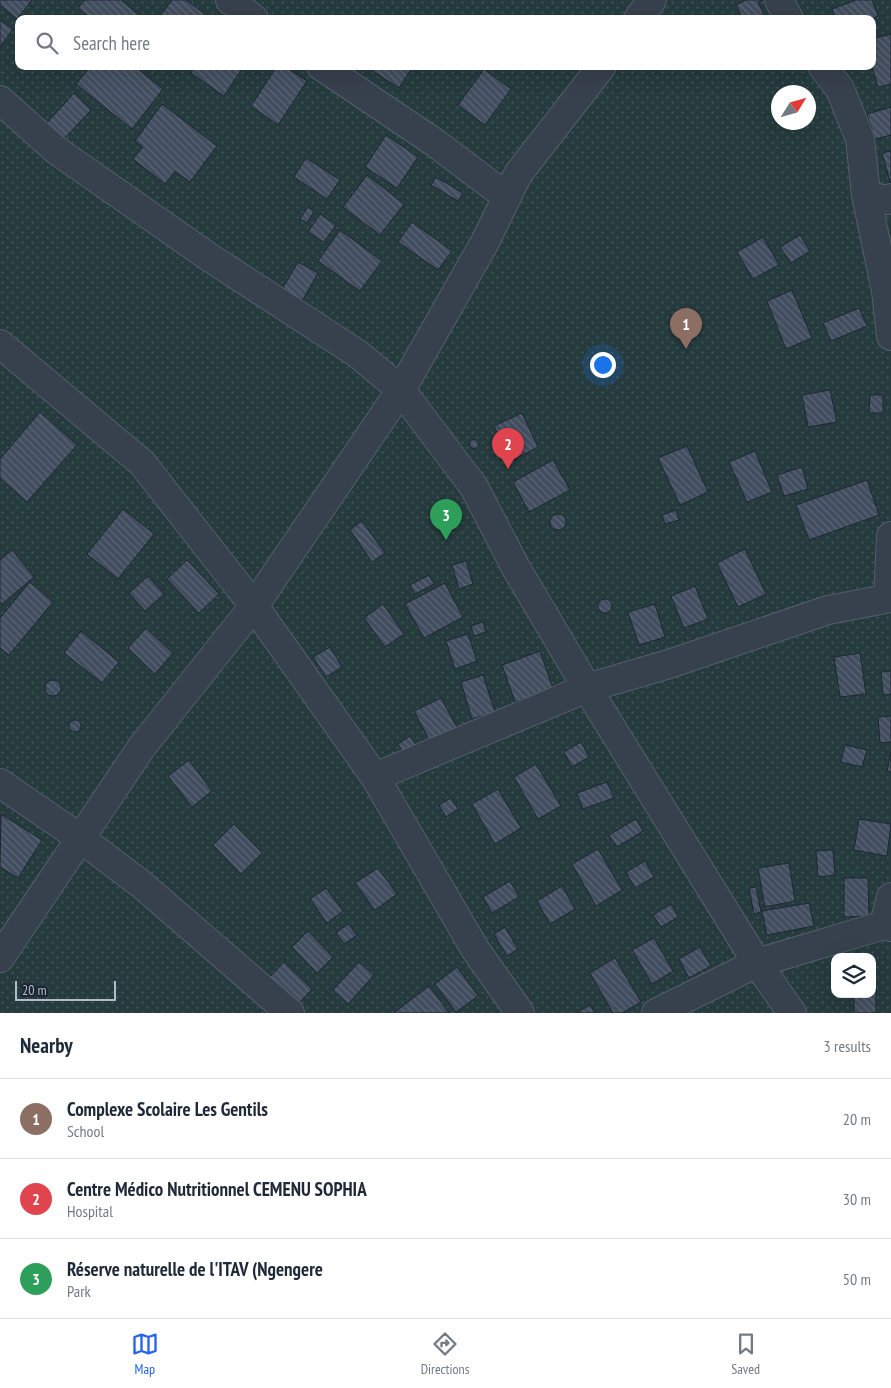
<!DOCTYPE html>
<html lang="en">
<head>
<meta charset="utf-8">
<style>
  :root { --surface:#fff; --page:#f2f2f3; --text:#1f2937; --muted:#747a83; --line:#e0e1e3; --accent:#2563eb }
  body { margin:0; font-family:"PT Sans Narrow",sans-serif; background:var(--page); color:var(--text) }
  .controls { position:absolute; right:15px; bottom:15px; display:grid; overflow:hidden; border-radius:10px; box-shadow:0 5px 20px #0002 }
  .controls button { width:45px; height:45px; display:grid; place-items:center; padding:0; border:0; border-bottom:1px solid var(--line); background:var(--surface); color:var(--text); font:25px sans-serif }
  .compass { position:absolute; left:771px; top:85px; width:45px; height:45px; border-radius:50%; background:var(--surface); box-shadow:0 5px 20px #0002; rotate:53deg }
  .scale { position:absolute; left:15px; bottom:12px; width:101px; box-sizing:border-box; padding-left:5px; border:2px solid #b2bbc8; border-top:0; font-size:14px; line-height:18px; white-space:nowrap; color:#b2bbc8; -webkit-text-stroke:4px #1c2532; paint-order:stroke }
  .you { position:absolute; left:602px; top:364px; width:18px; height:18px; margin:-12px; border:4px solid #fff; border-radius:50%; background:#1a73e8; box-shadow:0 0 0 8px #1a73e833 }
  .badge { display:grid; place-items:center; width:32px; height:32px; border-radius:50%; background:var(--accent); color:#fff; font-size:16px; font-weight:700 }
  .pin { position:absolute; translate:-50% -41px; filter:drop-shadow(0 1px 2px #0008) }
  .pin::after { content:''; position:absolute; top:26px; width:18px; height:15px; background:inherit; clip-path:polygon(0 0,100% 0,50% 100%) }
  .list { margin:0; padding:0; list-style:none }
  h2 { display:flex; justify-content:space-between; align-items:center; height:65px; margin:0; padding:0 20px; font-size:21px }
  h2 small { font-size:16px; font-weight:400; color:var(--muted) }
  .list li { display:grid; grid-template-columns:32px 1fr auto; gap:15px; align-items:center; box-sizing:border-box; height:80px; padding:0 20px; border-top:1px solid var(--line) }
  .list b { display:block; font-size:19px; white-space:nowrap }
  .list p { margin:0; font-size:16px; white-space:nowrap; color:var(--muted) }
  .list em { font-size:16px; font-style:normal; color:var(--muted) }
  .icon { flex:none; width:28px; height:28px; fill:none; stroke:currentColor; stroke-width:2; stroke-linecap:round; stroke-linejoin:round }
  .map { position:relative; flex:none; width:891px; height:1013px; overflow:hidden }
  .search { position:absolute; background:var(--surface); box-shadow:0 5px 20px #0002; left:15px; right:15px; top:15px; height:55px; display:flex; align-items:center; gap:12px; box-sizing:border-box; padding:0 18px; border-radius:10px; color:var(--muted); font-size:19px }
  .sheet { height:305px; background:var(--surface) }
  nav { display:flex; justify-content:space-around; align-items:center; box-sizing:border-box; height:70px; border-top:1px solid var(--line); background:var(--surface); font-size:14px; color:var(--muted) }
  nav a { display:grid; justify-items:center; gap:2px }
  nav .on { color:var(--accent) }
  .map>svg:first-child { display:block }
  .park { fill:url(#park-dots); fill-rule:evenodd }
  .building { fill:url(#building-back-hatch); stroke:#1e2734 }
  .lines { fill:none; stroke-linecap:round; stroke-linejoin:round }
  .minor-casing { stroke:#555e6b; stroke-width:30 }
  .minor { stroke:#37404d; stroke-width:28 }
</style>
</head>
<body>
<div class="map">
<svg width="891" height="1013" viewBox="0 0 891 1013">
  <defs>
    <pattern id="park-dots" width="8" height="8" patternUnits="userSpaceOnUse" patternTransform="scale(1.25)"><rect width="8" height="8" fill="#253b3e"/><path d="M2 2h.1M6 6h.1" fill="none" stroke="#425558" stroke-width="1.8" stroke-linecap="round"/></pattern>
    <pattern id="building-back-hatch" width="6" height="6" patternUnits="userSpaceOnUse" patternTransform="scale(1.25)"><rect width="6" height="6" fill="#424e5f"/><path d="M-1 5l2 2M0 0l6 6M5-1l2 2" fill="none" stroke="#5b6674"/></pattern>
  </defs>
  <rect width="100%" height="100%" fill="#232e3d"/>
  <path class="park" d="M0 0H891V1013H0ZM19 19H872V66H19ZM778 92H808V122H778ZM835 957H872V994H835Z"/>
  <path class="building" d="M0 0H32L17 19 0 5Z
    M85 0H121L140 16 138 19H91L78 8Z
    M172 0H186L210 18 158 19Z
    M746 0H762L758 2 766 19H743L736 5Z
    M856 0H872L878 16 871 19H835L832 9Z
    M0 20 13 29 0 47Z
    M891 34V84L878 87 872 66V39Z
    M91 66H134L163 89 132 129 76 84Z
    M195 66H244L224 96 191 73Z
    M277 66H284L307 81 278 125 251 106Z
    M365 66H413L399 88Z
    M484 69 511 89 485 125 458 105Z
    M74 93 91 110 64 139 47 123Z
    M162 104 217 146 190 182 175 171 165 184 133 159 143 147 135 141Z
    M891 107V135L875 139 867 114Z
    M386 135 418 157 397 188 365 167Z
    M891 151V185L882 153Z
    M306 158 340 180 327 199 294 177Z
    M367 175 404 204 380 235 343 207Z
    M436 177 463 193 458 201 431 185Z
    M308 207 314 211 307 223 300 219Z
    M320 214 336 225 324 242 308 232Z
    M412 222 452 251 438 270 398 242Z
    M340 230 382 261 360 291 318 261Z
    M800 235 810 251 791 263 780 247Z
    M763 237 779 265 753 279 737 252Z
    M298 262 318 273 301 303 281 291Z
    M792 290 812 338 786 349 767 301Z
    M859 308 867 326 831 341 823 323Z
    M830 390 837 422 808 427 802 395Z
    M870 395H883V413H869Z
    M40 412 77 445 27 502 0 478V459Z
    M522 413 538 447 511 461 494 426Z
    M469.5 444a4.5 4.5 0 1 1 9 0a4.5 4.5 0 1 1-9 0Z
    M687 446 708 492 680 505 658 458Z
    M755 451 772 492 747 502 729 462Z
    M553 460 570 490 529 512 513 482Z
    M802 467 808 489 784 496 777 475Z
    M867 480 879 515 809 540 796 505Z
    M123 509 154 534 118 579 87 554Z
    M676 510 679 520 665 524 662 515Z
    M550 522a8 8 0 1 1 16 0a8 8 0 1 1-16 0Z
    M362 521 385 553 372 562 350 530Z
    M745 549 766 594 738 607 717 563Z
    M12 550 34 577 2 604 0 602V560Z
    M187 560 219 594 199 613 167 579Z
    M466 561 473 584 459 589 452 565Z
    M429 575 434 584 415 594 410 585Z
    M148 576 164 594 145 611 129 593Z
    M30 582 53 602 9 655 0 648V618Z
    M445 583 463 617 424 638 405 604Z
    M695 586 708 619 684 628 671 596Z
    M598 606a7 7 0 1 1 14 0a7 7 0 1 1-14 0Z
    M383 604 404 634 385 647 364 618Z
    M655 604 665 637 639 645 628 612Z
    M483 622 486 632 474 636 471 626Z
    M146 628 173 653 155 674 128 648Z
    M81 631 119 662 102 683 64 653Z
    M468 634 477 661 455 669 446 641Z
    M330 647 342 667 326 677 313 657Z
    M540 651 553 689 515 702 502 665Z
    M860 653 866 694 840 697 834 657Z
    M891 671V694L883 695 881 672Z
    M483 675 495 712 472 719 461 682Z
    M45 688a8 8 0 1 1 16 0a8 8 0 1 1-16 0Z
    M441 698 459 731 432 745 414 711Z
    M891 716V742L880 743 878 717Z
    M69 726a6 6 0 1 1 12 0a6 6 0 1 1-12 0Z
    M410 736 418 748 406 756 398 744Z
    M581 742 589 757 572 767 564 752Z
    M845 745 867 750 862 767 841 762Z
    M891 752V772L887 771Z
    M189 760 212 791 192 807 168 776Z
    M536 764 561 806 538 819 514 777Z
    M607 782 614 798 583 809 577 793Z
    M498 789 521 828 495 844 472 804Z
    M451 798 458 809 446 817 439 805Z
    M1 814 42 840 18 878 0 867Z
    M636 819 643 831 617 847 609 835Z
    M859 819 891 824 887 856 854 850Z
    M234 824 262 853 241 874 213 845Z
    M598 849 622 890 596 906 572 864Z
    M833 850 835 875 818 877 816 851Z
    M645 861 654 877 635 888 626 872Z
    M789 863 795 901 765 907 758 868Z
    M378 868 397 894 375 910 355 883Z
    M844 878H868L869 916 844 917Z
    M510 881 519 897 492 913 483 897Z
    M562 886 575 909 550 924 537 901Z
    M756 887 761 912 754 914 749 888Z
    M326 888 343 911 327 923 310 899Z
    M809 903 814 926 767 935 762 911Z
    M671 904 678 917 661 927 653 915Z
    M348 924 357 935 344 944 336 933Z
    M505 927 518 949 507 956 494 934Z
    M308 931 333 957 317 973 292 947Z
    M654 938 673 971 652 984 632 950Z
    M700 947 711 966 689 978 679 959Z
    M615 958 641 1002 622 1013H613L590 973Z
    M284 962 312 989 298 1004 269 978Z
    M359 962 374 975 348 1004 333 990Z
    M457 967 478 996 456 1012 435 984Z
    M872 985H876V1013H854V994H872Z
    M429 986 449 1013H395V1012Z
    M590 1005 595 1013H576Z"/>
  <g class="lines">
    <g class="minor-casing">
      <path id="minor" d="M230 0 254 19
        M779 0 789 19
        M638 19 652 0
        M321 66 434 142 507 197
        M822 66 840 89 860 139 866 195 886 291 891 336
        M0 100 56 150 209 257 358 354 401 390 474 487 516 568 587 688 757 963 792 1013
        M866 195 887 200 891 198
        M0 344 142 463 254 606 375 777 475 949 520 1013
        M888 598 891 536
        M375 777 587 688 669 664 828 610 891 598
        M0 783 80 838 141 884 290 1013
        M884 925 891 897
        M0 958 141 748 254 606 401 390 485 242 518 174 602 66
        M656 1013 757 963 884 925 891 927"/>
    </g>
    <use href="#minor" class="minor"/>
  </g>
</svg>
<div class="controls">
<button><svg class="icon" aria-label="layers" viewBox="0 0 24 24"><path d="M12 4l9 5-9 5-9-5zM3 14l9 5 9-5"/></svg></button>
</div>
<svg class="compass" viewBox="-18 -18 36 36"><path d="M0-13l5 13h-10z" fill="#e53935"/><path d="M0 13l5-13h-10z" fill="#747a83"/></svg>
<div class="scale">20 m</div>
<div class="you"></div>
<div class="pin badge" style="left:686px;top:349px;background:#8d6e63">1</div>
<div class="pin badge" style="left:508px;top:469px;background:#e0444e">2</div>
<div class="pin badge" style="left:446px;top:540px;background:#2e9e5b">3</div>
<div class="search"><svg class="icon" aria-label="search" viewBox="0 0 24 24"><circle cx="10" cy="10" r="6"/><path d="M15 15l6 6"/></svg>Search here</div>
</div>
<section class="sheet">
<h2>Nearby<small>3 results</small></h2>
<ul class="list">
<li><span class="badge" style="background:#8d6e63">1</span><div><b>Complexe Scolaire Les Gentils</b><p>School</p></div><em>20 m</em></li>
<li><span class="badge" style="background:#e0444e">2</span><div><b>Centre Médico Nutritionnel CEMENU SOPHIA</b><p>Hospital</p></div><em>30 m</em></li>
<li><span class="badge" style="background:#2e9e5b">3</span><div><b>Réserve naturelle de l'ITAV (Ngengere</b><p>Park</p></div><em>50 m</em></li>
</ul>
</section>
<nav>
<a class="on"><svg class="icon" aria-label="map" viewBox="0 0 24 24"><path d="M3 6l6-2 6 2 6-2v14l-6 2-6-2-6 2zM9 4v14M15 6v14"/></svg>Map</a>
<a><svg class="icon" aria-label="directions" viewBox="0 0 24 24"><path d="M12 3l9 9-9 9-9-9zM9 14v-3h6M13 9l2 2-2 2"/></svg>Directions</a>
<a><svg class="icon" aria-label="saved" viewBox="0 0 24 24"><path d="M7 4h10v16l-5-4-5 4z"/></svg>Saved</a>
</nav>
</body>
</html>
